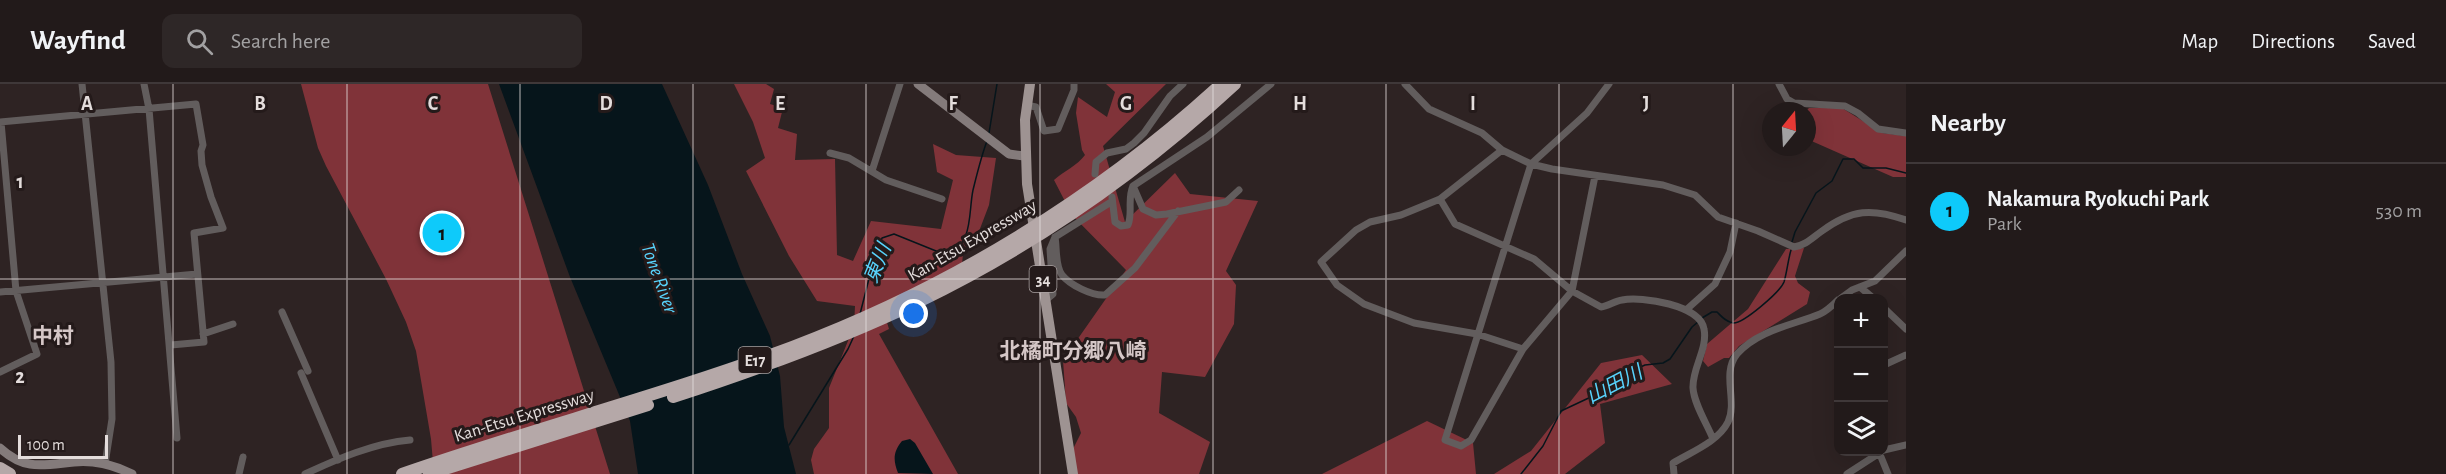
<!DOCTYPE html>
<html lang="en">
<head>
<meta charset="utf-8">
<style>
  :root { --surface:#221a1a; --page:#2e2727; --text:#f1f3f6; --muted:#a2a1a2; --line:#3f3839; --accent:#0ecafa }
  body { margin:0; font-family:"Alegreya Sans","Noto Sans JP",sans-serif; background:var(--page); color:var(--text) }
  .controls { position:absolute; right:18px; bottom:18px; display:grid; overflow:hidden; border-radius:12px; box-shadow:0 6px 24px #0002 }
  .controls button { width:54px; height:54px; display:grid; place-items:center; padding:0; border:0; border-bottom:2px solid var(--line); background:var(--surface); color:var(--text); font:30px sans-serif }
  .compass { position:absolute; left:1762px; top:18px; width:54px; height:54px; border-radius:50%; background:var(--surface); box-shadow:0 6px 24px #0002; rotate:18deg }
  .scale { position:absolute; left:18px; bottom:15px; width:90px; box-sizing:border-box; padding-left:6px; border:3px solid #e4dddc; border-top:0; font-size:16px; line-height:21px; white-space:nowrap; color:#e4dddc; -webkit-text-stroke:4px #241a1a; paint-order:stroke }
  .you { position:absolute; left:914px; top:230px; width:21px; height:21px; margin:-15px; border:4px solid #fff; border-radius:50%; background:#1a73e8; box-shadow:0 0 0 9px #1a73e833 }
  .badge { display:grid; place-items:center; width:39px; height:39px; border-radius:50%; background:var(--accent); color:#111; font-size:20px; font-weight:700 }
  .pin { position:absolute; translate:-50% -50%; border:3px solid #fff; box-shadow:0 2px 6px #0006 }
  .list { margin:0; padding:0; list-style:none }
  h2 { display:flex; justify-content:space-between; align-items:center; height:78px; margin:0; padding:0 24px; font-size:26px }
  h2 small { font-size:20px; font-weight:400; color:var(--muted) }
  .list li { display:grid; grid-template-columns:39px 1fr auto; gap:18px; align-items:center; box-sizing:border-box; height:96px; padding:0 24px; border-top:2px solid var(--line) }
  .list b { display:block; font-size:22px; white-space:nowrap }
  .list p { margin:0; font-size:20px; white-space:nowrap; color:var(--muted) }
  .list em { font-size:20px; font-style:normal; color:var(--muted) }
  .icon { flex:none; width:33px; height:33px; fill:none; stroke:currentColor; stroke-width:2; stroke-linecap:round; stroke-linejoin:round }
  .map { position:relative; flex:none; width:1906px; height:390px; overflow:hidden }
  header { display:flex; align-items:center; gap:36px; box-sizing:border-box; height:84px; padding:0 30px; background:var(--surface); border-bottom:2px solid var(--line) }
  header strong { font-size:28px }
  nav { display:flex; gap:33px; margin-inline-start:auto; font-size:21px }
  .search { width:420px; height:54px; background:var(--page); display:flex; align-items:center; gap:15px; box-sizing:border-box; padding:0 21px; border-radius:12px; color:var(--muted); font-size:22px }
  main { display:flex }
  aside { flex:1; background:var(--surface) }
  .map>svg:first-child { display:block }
  .green { fill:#803339 }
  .water { fill:#06151b }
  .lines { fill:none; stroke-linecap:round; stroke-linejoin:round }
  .stream { stroke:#06151b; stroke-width:1.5 }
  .street { stroke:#625d5d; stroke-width:7 }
  .secondary { stroke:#847b7b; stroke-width:9 }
  .primary { stroke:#9e9392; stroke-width:10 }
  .highway { stroke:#b5a8a8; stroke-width:12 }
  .grid { fill:none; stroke:#e4dddc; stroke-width:1.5; stroke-opacity:0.55 }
  .labels { text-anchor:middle; stroke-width:6; stroke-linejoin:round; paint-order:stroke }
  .shield { fill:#241a1a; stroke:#aaa2a2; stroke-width:1.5 }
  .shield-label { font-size:16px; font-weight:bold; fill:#e4dddc }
  .street-label { font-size:18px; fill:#e4dddc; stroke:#241a1a }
  .water-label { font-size:20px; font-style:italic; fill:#58d3fc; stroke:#241a1a }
  .quarter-label { font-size:21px; font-weight:bold; fill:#d5c7c7; stroke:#241a1a }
  .grid-label { font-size:20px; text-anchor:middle; font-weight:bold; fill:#e4dddc; stroke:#241a1a; stroke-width:6; stroke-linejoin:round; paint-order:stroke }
</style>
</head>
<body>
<header>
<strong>Wayfind</strong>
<div class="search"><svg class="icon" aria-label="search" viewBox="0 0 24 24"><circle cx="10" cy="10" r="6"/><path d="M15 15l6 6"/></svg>Search here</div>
<nav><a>Map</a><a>Directions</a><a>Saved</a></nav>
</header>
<main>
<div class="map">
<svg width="1906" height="390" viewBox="0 0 1906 390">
  <rect width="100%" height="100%" fill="#2e2323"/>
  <path class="green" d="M301 0H488L610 390H434L431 355 416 267 406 238 386 195 326 82 318 64Z
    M734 0H766L774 5 770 20 783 24 778 44 797 50 795 76 835 75 837 171 853 177 871 137 941 145 953 96 937 88 933 60 956 71 996 74 989 121 978 150 963 169 962 181 882 222 889 245 879 250 958 390H814L811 376 814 365 829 344V304L854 242 855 222 817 217 789 172 746 87 765 74 753 38Z
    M1106 0H1166L1103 62 1125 138 1175 89 1190 110 1258 117 1226 187 1236 201 1234 240 1205 293 1162 288 1159 329 1210 358 1199 390H1076L1072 367 1081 349 1076 333 1066 319 1063 276 1126 186 1072 131 1054 96C1064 87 1077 82 1085 71L1082 66 1076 29 1078 13 1107 33 1115 8Z
    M1809 24H1842L1882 49 1906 52V93H1893L1807 55 1806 27Z
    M1804 164 1795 192 1798 199 1810 208 1807 220 1739 262 1729 274H1724L1708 283 1703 277 1707 260 1748 225 1786 165Z
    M1642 271 1672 300 1600 320 1605 359 1565 390H1494L1531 367 1601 279Z
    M1427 337 1473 359 1476 390H1322Z"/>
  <path class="water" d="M499 0H662L708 101 742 190 770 252 780 292 784 343 796 390H638L630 337 570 193Z
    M910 355 915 359 933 390 898 389C893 376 893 368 902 357Z"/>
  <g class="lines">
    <path class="stream" d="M989 49 997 0
      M1792 158 1795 148 1816 109 1832 97 1843 75H1854L1863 84H1886L1906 89
      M860 230 873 179 882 154 894 150 946 171C974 160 968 130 973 106 977 90 981 73 987 57
      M1702 234 1712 228H1717C1722 233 1726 238 1733 239 1743 240 1780 208 1784 198 1787 188 1788 176 1791 166
      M789 361 848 265 854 252
      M1521 390 1543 362 1561 327 1610 304 1627 289 1645 281 1663 279 1670 275 1692 243 1699 237"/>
    <path class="street" d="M82 0 111 278 112 335 105 380
      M144 0 149 25 177 354
      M1405 0 1429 25 1482 49 1502 66 1531 80 1552 85 1663 101 1695 111 1718 133 1758 147 1794 163C1806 161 1812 154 1822 147 1852 125 1872 124 1906 136
      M1779 0 1787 15 1794 19 1845 22 1858 29 1878 45 1906 49
      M1026 21 1036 23 1044 47 1058 45 1074 6V0
      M0 38 196 20 203 61 201 67 202 81 211 113 223 144 194 149 204 258 171 261
      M1502 66 1440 115 1401 131 1370 138 1356 146 1321 178 1337 201 1364 220 1414 239 1477 250 1523 265
      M830 69 849 74 886 96 942 115
      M872 87 900 0
      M1095 90 1096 78 1107 69 1126 65 1134 59 1144 49 1170 12 1183 0
      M1595 92 1572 207 1523 265 1471 356 1461 362 1445 356 1531 80 1587 29 1609 0
      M1133 102 1143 125 1156 131 1167 130 1226 118 1239 106
      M1112 113 1115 138 1121 142 1128 141C1133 129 1127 115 1133 102L1207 53 1271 0
      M1440 115 1455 140 1534 175 1572 207 1601 223C1608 222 1615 217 1622 216 1642 212 1700 221 1704 245 1708 265 1692 284 1693 304 1694 320 1707 340 1713 355
      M1055 153C1057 164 1055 182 1062 191 1070 201 1092 212 1105 211L1135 184 1178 127
      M1860 203 1873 214
      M0 208 197 190
      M1841 214 1852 206 1875 197 1906 167
      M1047 215 1053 210 1050 165 1055 153 1111 118
      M1884 224 1906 245
      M1686 226 1715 200 1730 168 1736 139
      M282 228 308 287
      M203 250 233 240
      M1884 281 1906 271
      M0 288 37 270 16 207 1 38
      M301 289 338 376
      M1884 366 1906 361
      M1879 368 1888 390
      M239 390 243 373
      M305 390C337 375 374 359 410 356
      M1674 390 1673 379C1691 368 1718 358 1728 338 1738 317 1721 290 1737 270 1758 246 1793 241 1820 230 1827 227 1833 221 1838 216
      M1847 390 1881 368"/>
    <path class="secondary" d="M918 0 1009 70 1024 72
      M0 364C25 387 43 381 74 378 94 376 114 381 132 390"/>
    <path class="primary" d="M1030 0 1025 36 1027 100 1073 390"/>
    <path class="highway" d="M673 313C756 286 839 256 918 218 1034 162 1141 87 1235 0
      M0 384 10 390
      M402 390C531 345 663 311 792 263 949 204 1097 114 1221 0
      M429 390 648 321"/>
  </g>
  <path class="grid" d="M173 0V390M347 0V390M520 0V390M693 0V390M866 0V390M1040 0V390M1213 0V390M1386 0V390M1559 0V390M1733 0V390M0 195H1906"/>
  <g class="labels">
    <g class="shield">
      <rect x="1029.5" y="182" width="27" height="26" rx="4.5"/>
      <rect x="738.5" y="263" width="33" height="26" rx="4.5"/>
    </g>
    <g class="shield-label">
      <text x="1043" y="201">34</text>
      <text x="755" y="282">E17</text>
    </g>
    <g class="street-label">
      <text transform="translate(972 156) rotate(-30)" y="6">Kan-Etsu Expressway</text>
      <text transform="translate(524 331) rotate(-17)" y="6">Kan-Etsu Expressway</text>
    </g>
    <g class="water-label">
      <text transform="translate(877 179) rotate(-68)" y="7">東川</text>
      <text transform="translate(660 194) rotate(70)" y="7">Tone River</text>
      <text transform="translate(1614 300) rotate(-27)" y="7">山田川</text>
    </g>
    <g class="quarter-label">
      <text x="53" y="259">中村</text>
      <text x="1073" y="274">北橘町分郷八崎</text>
    </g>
  </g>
  <g class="grid-label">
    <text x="87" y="26">A</text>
    <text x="260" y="26">B</text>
    <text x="433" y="26">C</text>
    <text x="606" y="26">D</text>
    <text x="780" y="26">E</text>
    <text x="953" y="26">F</text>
    <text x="1126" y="26">G</text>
    <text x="1300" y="26">H</text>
    <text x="1473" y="26">I</text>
    <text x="1646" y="26">J</text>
    <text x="20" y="104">1</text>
    <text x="20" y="299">2</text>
  </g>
</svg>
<div class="controls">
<button>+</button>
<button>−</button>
<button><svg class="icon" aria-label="layers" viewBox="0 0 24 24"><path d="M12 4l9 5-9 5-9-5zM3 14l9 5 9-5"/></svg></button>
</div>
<svg class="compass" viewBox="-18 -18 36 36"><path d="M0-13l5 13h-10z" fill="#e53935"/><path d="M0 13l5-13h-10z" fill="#a2a1a2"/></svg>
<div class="scale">100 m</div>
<div class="you"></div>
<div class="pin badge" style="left:442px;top:149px">1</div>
</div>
<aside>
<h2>Nearby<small></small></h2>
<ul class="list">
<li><span class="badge">1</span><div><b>Nakamura Ryokuchi Park</b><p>Park</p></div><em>530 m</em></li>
</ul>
</aside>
</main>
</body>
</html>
